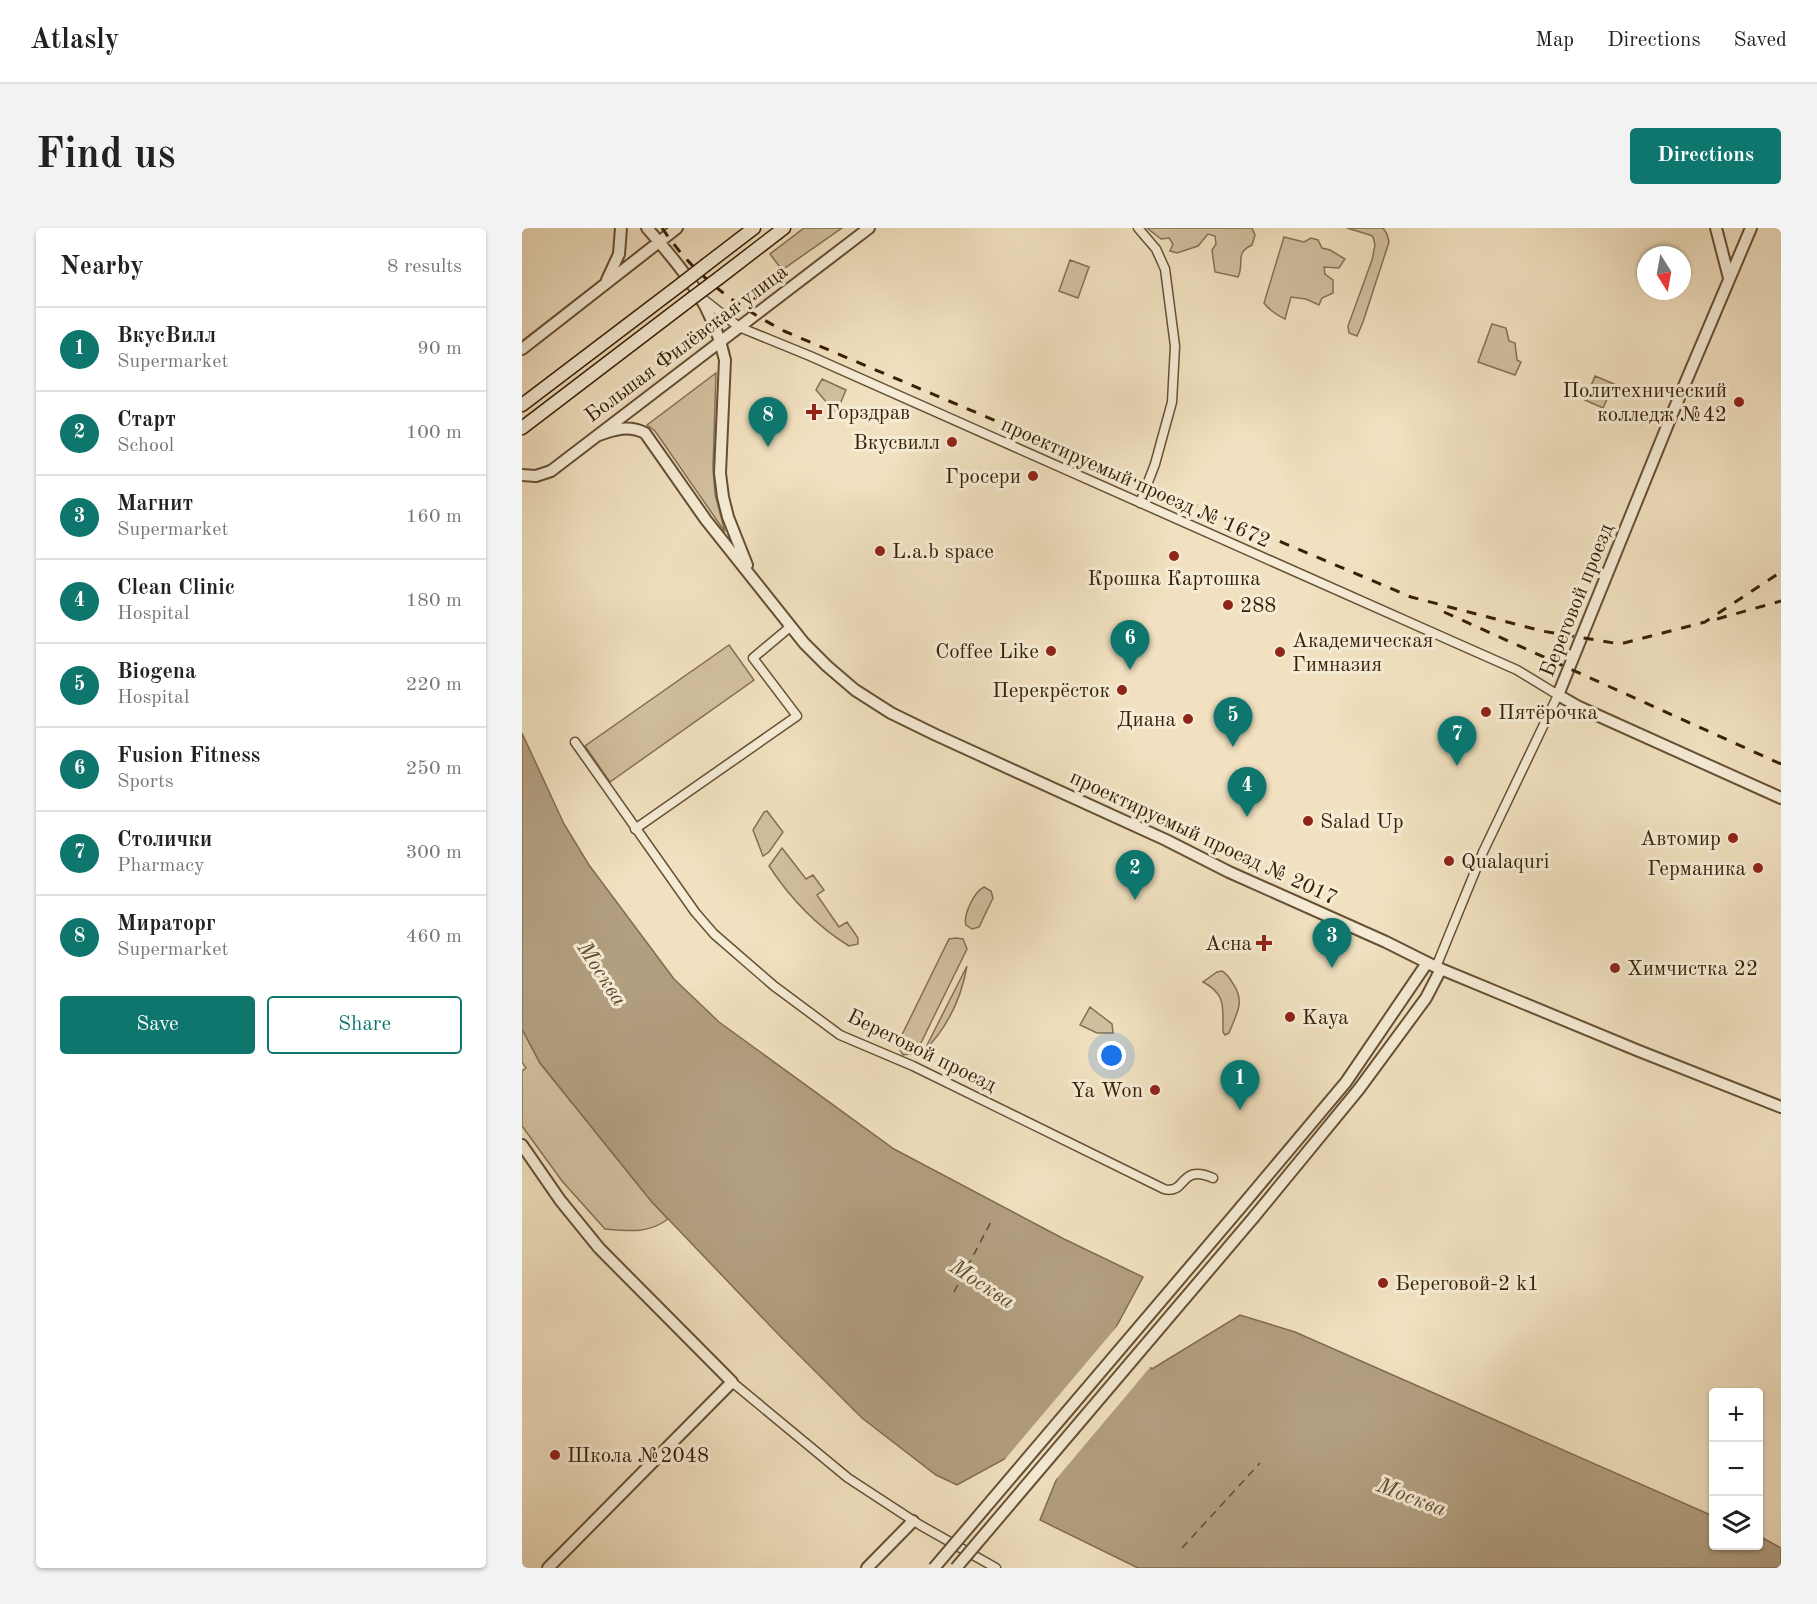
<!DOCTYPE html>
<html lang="en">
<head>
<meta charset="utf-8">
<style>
  :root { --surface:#fff; --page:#f2f2f2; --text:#222; --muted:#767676; --line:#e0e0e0; --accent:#0f766e }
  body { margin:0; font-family:"Old Standard TT",serif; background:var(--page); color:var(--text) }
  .controls { position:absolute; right:18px; bottom:18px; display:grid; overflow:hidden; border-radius:6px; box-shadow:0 2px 4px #0004 }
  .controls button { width:54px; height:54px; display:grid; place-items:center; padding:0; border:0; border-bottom:2px solid var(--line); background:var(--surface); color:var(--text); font:30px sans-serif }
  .compass { position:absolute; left:1115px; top:18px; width:54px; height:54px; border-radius:50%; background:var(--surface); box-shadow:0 2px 4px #0004; rotate:169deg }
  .you { position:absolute; left:590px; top:828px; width:21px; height:21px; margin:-15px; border:4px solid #fff; border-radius:50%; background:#1a73e8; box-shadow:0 0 0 9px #1a73e833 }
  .badge { display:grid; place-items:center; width:39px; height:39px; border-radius:50%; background:var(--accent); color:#fff; font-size:20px; font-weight:700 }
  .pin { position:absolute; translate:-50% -50px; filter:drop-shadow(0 2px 3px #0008) }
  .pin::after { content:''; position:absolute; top:32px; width:21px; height:18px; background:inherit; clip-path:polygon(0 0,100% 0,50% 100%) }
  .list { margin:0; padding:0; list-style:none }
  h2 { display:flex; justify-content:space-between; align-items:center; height:78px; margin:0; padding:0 24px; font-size:26px }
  h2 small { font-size:20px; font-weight:400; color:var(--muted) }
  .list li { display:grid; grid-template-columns:39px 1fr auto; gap:18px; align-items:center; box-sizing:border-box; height:84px; padding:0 24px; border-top:2px solid var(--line) }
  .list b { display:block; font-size:22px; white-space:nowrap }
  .list p { margin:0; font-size:20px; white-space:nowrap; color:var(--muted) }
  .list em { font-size:20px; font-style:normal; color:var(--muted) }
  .actions { display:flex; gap:12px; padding:18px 24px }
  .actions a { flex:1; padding:14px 0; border:2px solid var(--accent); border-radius:6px; text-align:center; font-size:21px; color:var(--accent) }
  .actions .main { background:var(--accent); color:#fff }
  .icon { flex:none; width:33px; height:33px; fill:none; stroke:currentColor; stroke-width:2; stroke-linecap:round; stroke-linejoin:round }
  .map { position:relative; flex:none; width:1259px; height:1340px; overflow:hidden; border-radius:6px }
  header { display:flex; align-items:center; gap:36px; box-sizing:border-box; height:84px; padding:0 30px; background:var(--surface); border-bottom:2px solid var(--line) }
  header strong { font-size:28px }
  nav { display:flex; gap:33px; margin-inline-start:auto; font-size:21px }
  .intro { display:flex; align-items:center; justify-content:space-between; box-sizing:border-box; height:144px; padding:0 36px }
  h1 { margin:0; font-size:42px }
  .button { padding:15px 27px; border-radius:6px; background:var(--accent); color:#fff; font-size:21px; font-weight:700 }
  main { display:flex; gap:36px; padding:0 36px }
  aside { flex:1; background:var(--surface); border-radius:6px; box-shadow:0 2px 4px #0004 }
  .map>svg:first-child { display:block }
  .green { fill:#d2c0a0; stroke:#857052; stroke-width:1.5 }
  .water { fill:#b29f80; stroke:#816c4f; stroke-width:1.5 }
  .pier { fill:#f1e1c0 }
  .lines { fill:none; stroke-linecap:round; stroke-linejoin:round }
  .ferry { stroke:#634c30; stroke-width:1.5; stroke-dasharray:8 6; stroke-linecap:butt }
  .minor-casing { stroke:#665034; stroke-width:11 }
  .tertiary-casing { stroke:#665034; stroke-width:14 }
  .secondary-casing { stroke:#382005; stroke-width:15 }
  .minor { stroke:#f6ecd6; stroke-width:8 }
  .tertiary { stroke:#f6ecd6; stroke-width:10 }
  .secondary { stroke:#f6ecd6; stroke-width:12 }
  .rail { stroke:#382005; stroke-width:3; stroke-dasharray:10 10; stroke-linecap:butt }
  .tertiary-bridge-casing { stroke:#665034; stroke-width:14; stroke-linecap:butt }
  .secondary-bridge-casing { stroke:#382005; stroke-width:15; stroke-linecap:butt }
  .tertiary-bridge { stroke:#f6ecd6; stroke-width:10 }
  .secondary-bridge { stroke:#f6ecd6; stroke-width:12 }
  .poi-dot { fill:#8f2418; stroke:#f6ecd6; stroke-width:2 }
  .labels { text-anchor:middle; stroke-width:6; stroke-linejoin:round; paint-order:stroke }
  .street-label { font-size:21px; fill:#382005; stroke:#f6ecd6 }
  .poi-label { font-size:21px; fill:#382005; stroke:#f6ecd6; text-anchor:start }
  .water-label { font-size:22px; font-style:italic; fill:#634c30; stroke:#f6ecd6 }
</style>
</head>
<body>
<header>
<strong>Atlasly</strong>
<nav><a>Map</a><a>Directions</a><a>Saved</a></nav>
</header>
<div class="intro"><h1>Find us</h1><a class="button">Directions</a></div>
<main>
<aside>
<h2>Nearby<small>8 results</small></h2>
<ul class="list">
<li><span class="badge">1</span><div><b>ВкусВилл</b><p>Supermarket</p></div><em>90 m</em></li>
<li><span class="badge">2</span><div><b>Старт</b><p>School</p></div><em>100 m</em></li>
<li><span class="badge">3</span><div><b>Магнит</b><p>Supermarket</p></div><em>160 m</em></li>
<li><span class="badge">4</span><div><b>Clean Clinic</b><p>Hospital</p></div><em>180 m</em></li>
<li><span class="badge">5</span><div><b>Biogena</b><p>Hospital</p></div><em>220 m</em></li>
<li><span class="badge">6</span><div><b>Fusion Fitness</b><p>Sports</p></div><em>250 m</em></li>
<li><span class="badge">7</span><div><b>Столички</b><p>Pharmacy</p></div><em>300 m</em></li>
<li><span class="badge">8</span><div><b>Мираторг</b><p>Supermarket</p></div><em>460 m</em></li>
</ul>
<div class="actions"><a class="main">Save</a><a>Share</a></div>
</aside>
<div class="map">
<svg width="1259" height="1340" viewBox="0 0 1259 1340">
  <rect width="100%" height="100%" fill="#f1e1c0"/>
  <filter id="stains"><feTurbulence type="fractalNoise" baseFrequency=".00333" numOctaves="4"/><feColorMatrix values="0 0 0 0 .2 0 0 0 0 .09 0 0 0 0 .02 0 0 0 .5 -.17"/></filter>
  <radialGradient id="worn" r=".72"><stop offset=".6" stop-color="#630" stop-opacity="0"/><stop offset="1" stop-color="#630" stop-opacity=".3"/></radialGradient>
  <path class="green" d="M282 0H320L260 42 248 26Z
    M625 0H730L733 7 730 17C712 25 723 35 716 49L693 44 690 22 694 16 693 8 686 6 676 18 655 25 648 23 651 16 647 10 639 11Z
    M825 0H861L865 6 867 14 841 94 835 108 827 105 826 98 850 32 853 17 851 9 848 7Z
    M762 9 782 14 789 10 796 12 800 20 808 22 823 31 817 40 802 39 803 46 811 52V65L800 70 797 77 784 71 769 69 763 91C755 87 747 82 742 75Z
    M548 32 567 39 556 70 537 63Z
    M970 96 984 100 987 113 993 115 995 132 999 134 993 147 956 134Z
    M194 145 191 240 193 266 203 304 133 203 125 197Z
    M1073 148 1092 156 1081 180 1063 172Z
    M300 151 324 162 316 181 312 183 294 162Z
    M207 417 232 452 88 554 63 518Z
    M245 583 261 604 247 624 241 628 231 602 242 584Z
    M260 620 284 651 291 647 302 662 295 667 317 699 325 694 336 710V716L327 718C293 697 268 670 247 638Z
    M462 659 469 663 471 670 457 699 450 701 444 697C441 687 452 664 462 659Z
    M434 710 441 711 445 721 394 825 381 827 375 817 427 711Z
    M445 738C439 772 426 799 402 823Z
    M700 743C705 746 707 749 710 754 724 774 715 784 707 805L703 807 701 804C700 782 706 767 681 754L695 744Z
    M568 779 590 796 591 805H575L558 797Z
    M0 801 18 835 131 975 146 991C126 1006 107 1003 83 1001L40 953 0 898V843L4 840 0 834Z"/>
  <path class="water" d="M0 505 42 596 67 637 152 751 197 794 372 921 542 1011 621 1049 592 1103 630 1141 718 1087 773 1104 1191 1288 1192 1318H1236L1237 1308 1259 1320V1340H616L518 1292 535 1250 495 1224 435 1257 414 1247 340 1190 256 1106 129 973 18 835 0 801Z"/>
  <path class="pier" d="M603 1089 596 1103 630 1137 530 1256 532 1252 494 1227 478 1237Z"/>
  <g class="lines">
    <path class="ferry" d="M432 1064 470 992
      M660 1320 738 1235"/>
    <g class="minor-casing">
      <path id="minor" d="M616 0 634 21 643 41 653 118 650 174 633 236 618 275
        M181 71 217 99 288 128 925 411 995 442 1036 467 961 624 914 739
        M53 514 173 684 192 706 252 758 318 807 391 838 642 961C665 967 657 935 691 950
        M113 601 275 488 231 430 268 399
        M210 1154 326 1250 398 1297 474 1340"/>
    </g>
    <g class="tertiary-casing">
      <path id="tertiary" d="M125 0C161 41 191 77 203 132L198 245 201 269 206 289 225 337
        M1194 0 1207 50
        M1229 0 1148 191 1036 467 1057 479 1259 570
        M85 52 97 26 99 0
        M0 121 155 0
        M77 207C93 201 107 197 123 205L184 292 282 415 305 438 333 462 369 485 414 507 644 612 707 644 864 714 914 739 1117 823 1259 879
        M0 247 14 248 29 243 347 0
        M0 917 38 972 77 1020 210 1154 26 1340
        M719 979 824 854 905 735
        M732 989 837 861 904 770 919 741
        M345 1340 391 1293"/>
    </g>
    <g class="secondary-casing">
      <path id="secondary" d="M185 36 232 0
        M197 50 262 0
        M0 177 158 57
        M0 200 169 71"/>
    </g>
    <use href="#minor" class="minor"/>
    <use href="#tertiary" class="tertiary"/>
    <use href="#secondary" class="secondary"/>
    <path class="rail" d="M140 0C173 48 211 76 262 103L889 369 1020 403 1098 416 1183 394 1259 344
      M922 384 1259 536
      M1195 391 1259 373"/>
    <g class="tertiary-bridge-casing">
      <path id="tertiary-bridge" d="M412 1340 719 979
        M434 1340 732 989"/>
    </g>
    <g class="secondary-bridge-casing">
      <path id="secondary-bridge" d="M158 57 185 36
        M169 71 197 50"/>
    </g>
    <use href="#tertiary-bridge" class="tertiary-bridge"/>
    <use href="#secondary-bridge" class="secondary-bridge"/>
  </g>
  <g class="poi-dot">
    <circle cx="1217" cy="174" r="6"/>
    <path d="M289 175h6v6h6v6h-6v6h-6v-6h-6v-6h6z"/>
    <circle cx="430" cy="214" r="6"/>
    <circle cx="511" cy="248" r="6"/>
    <circle cx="358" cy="323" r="6"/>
    <circle cx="652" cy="328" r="6"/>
    <circle cx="706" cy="377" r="6"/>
    <circle cx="529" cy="423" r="6"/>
    <circle cx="758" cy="424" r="6"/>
    <circle cx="600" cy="462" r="6"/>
    <circle cx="964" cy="484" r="6"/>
    <circle cx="666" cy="491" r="6"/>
    <circle cx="786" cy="593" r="6"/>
    <circle cx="1211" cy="610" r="6"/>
    <circle cx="927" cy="633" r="6"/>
    <circle cx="1236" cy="640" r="6"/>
    <path d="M739 706h6v6h6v6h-6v6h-6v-6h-6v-6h6z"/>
    <circle cx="1093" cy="740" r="6"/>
    <circle cx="768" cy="789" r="6"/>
    <circle cx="633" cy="862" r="6"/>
    <circle cx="861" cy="1055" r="6"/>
    <circle cx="33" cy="1227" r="6"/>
  </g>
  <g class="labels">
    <g class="street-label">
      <text transform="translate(164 115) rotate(-37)" y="7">Большая Филёвская улица</text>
      <text transform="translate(614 254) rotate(24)" y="7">проектируемый проезд № 1672</text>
      <text transform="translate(1054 372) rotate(-68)" y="7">Береговой проезд</text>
      <text transform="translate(682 609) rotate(25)" y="7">проектируемый проезд № 2017</text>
      <text transform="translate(400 822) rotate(26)" y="7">Береговой проезд</text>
    </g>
    <g class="poi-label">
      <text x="1205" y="169" text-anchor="end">Политехнический<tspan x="1205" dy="24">колледж №42</tspan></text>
      <text x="304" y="191">Горздрав</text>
      <text x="418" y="221" text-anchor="end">Вкусвилл</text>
      <text x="499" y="255" text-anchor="end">Гросери</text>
      <text x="370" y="330">L.a.b space</text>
      <text x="652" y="357" text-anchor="middle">Крошка Картошка</text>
      <text x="718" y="384">288</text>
      <text x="770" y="419">Академическая<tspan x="770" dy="24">Гимназия</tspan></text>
      <text x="517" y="430" text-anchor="end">Coffee Like</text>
      <text x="588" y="469" text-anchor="end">Перекрёсток</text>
      <text x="976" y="491">Пятёрочка</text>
      <text x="654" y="498" text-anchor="end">Диана</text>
      <text x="798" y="600">Salad Up</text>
      <text x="1199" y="617" text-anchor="end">Автомир</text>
      <text x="939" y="640">Qualaquri</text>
      <text x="1224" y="647" text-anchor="end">Германика</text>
      <text x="730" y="722" text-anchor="end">Асна</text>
      <text x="1105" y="747">Химчистка 22</text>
      <text x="780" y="796">Kaya</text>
      <text x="621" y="869" text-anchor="end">Ya Won</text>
      <text x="873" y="1062">Береговой-2 k1</text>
      <text x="45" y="1234">Школа №2048</text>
    </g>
    <g class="water-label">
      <text transform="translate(81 745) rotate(57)" y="8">Москва</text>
      <text transform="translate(461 1055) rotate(33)" y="8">Москва</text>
      <text transform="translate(890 1268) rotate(21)" y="8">Москва</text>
    </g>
  </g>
  <rect width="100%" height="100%" filter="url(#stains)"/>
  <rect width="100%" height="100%" fill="url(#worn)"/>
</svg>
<div class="controls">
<button>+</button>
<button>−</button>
<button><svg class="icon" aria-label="layers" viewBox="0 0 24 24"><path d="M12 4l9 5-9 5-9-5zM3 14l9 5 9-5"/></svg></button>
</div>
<svg class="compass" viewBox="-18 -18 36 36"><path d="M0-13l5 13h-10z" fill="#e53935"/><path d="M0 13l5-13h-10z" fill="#767676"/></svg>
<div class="you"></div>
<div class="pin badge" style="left:718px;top:882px">1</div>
<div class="pin badge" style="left:613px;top:672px">2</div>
<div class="pin badge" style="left:810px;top:740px">3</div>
<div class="pin badge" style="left:725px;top:589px">4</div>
<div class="pin badge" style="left:711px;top:519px">5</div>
<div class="pin badge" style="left:608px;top:442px">6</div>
<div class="pin badge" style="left:935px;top:538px">7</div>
<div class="pin badge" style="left:246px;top:219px">8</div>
</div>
</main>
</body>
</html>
